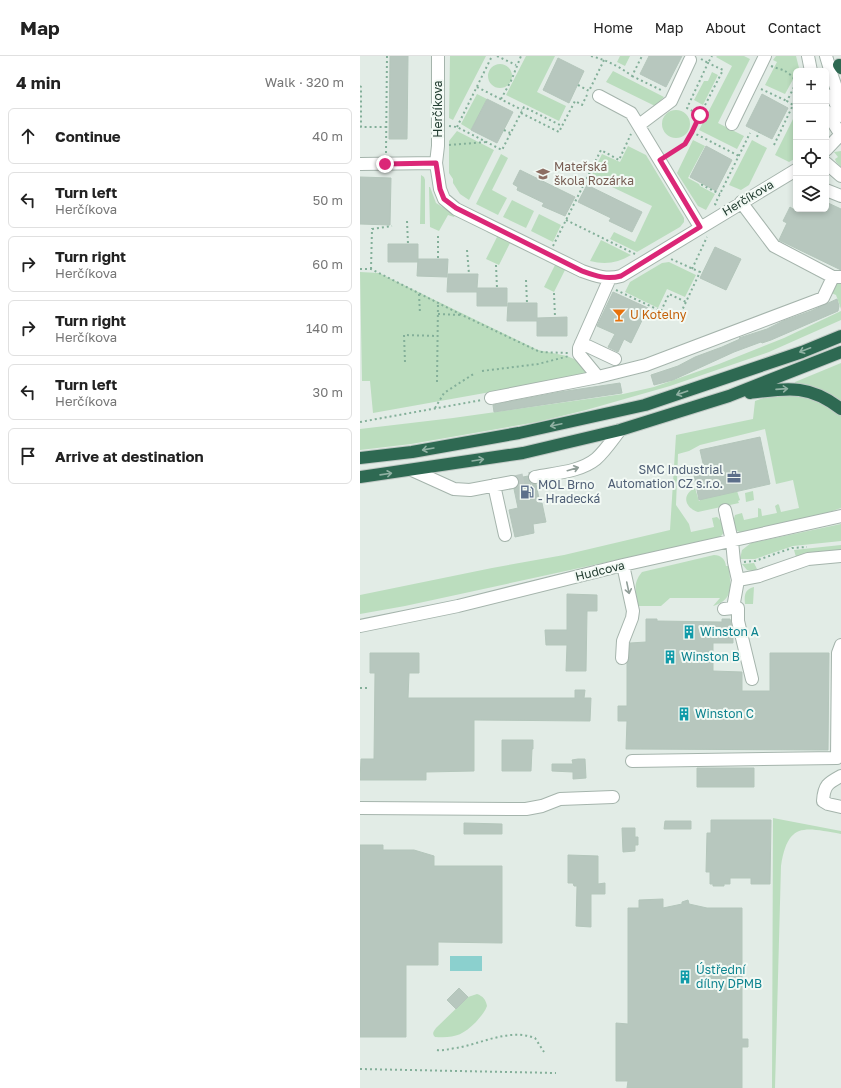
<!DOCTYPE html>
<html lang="en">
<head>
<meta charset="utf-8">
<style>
  :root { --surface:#fff; --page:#f6f6f6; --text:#222; --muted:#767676; --line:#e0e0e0 }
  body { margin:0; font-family:"Golos Text",sans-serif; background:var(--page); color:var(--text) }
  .controls { position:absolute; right:12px; top:12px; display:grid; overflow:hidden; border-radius:6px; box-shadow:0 2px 6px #0003 }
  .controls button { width:36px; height:36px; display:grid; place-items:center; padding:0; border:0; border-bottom:1px solid var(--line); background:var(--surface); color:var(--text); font:20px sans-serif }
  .stop { position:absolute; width:12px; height:12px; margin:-9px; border:3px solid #db2777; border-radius:50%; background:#fff }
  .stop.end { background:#db2777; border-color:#fff; box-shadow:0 1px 4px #0008 }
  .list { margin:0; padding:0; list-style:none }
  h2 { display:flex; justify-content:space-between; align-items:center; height:52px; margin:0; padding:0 16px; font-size:17px }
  h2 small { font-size:13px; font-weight:400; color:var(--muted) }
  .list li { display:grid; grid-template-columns:26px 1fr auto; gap:12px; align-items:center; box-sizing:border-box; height:56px; margin:0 8px 8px; padding:0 8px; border:1px solid var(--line); border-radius:6px }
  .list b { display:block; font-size:15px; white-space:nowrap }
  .list p { margin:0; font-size:13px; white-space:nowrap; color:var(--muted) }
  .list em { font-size:13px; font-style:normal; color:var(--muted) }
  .icon { flex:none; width:22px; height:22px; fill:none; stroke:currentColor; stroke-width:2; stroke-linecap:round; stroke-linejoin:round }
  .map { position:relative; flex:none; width:481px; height:1032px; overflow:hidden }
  header { display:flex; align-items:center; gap:24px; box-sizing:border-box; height:56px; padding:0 20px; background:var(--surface); border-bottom:1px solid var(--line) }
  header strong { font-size:19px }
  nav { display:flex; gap:22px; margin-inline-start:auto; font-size:14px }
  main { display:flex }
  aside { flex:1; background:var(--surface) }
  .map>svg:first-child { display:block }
  .green { fill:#bbddbe }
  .water { fill:#8bd0ce }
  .building { fill:#b7c7be; stroke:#b4c6bb }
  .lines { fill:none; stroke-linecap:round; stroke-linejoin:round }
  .minor-tunnel { stroke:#bcc9c2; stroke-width:12; stroke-dasharray:12 6; stroke-linecap:butt }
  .minor-casing { stroke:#a5b4ac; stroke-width:14 }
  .highway-casing { stroke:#c1c9c5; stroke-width:14 }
  .path { stroke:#83af99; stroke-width:2; stroke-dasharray:2 3; stroke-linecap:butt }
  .minor { stroke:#fff; stroke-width:12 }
  .highway { stroke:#2e6952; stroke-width:12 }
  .oneway { stroke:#90b1a3 }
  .oneway2 { stroke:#909e98 }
  .route { stroke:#db2777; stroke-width:5 }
  .labels { text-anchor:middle; stroke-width:4; stroke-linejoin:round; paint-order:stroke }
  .street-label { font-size:12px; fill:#223d31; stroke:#f2f9f4 }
  .education-label { font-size:12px; fill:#785e54; stroke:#f2f9f4; text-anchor:start }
  .food-label { font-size:12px; fill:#c56008; stroke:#f2f9f4; text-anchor:start }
  .service-label { font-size:12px; fill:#4e5e75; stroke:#f2f9f4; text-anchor:end }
  .culture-label { font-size:12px; fill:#0d838f; stroke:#f2f9f4; text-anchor:start }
</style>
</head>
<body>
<header>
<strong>Map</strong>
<nav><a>Home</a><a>Map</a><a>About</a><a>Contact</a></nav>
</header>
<main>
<aside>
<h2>4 min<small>Walk · 320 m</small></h2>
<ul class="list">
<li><svg class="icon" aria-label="ahead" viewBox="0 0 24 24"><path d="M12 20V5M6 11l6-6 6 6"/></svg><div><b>Continue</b></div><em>40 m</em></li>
<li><svg class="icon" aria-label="left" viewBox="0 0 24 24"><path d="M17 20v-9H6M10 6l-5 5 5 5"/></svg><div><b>Turn left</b><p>Herčíkova</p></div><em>50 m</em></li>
<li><svg class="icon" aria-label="right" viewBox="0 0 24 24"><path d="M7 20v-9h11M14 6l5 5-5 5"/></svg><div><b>Turn right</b><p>Herčíkova</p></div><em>60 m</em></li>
<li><svg class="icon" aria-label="right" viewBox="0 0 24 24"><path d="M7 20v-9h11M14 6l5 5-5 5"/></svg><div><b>Turn right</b><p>Herčíkova</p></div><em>140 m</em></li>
<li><svg class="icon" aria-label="left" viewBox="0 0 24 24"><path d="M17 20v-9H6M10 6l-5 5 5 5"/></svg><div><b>Turn left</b><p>Herčíkova</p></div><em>30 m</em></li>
<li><svg class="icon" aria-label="arrive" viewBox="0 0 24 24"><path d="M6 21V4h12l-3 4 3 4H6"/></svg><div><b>Arrive at destination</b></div></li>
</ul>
</aside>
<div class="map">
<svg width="481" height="1032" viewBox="0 0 481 1032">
  <rect width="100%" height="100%" fill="#e2ece6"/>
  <path class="green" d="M90 0H126L93 64 89 62Z
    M166 0H195L177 36 206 50 199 65 146 39Z
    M260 0H270L265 10 257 6Z
    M357 0H384L390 3 358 67 384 80 377 93 339 74 372 10 356 1Z
    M416 0H436L439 12 438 15H436V18L425 38 405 29 417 6 413 4Z
    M128 20a12 12 0 1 1 24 0a12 12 0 1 1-24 0Z
    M253 15 257 17 304 41 295 50 246 26Z
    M352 16 358 19 343 49 334 44 344 25H348Z
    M117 38 127 43 111 74 101 68Z
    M302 68a14 14 0 1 1 28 0a14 14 0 1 1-28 0Z
    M436 57V102L429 106 415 99Z
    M97 75 134 94 109 144 100 138 93 127V123L89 117V85Z
    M333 84 345 90 328 122 339 128 340 130 355 138 346 154 338 150 317 117Z
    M392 84 407 92 389 129 381 134 369 129Z
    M268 90 286 99 324 162V166L320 171 277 196 250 183 254 176 275 186 292 150 231 121 242 98 260 106Z
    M481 95V111L476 106 475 103 478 101 474 96Z
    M141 98 148 102 132 134 147 142 138 159 116 148Z
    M61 119 64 121 65 124V168H60Z
    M69 131H70L76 147 95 159 94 161 88 159 79 175 70 171Z
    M152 144 174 155 166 172 143 161Z
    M179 158 201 169 193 186 171 175Z
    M128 174 159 189V191L150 187 139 209 126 203 137 181 127 176Z
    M241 184 271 199C258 207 245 209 230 205Z
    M187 203 216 217 215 219 205 214 194 236 184 231 195 209 186 205Z
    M309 206 336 219 325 241 307 233 298 252 265 236 270 226 302 207Z
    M0 216 19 217 178 294 207 300 223 307 231 318 13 357 10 325H2Z
    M481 226V253L476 239 469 236 476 227Z
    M481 255V264L409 296 310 330 226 354 177 366 51 388 0 394V373L93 362 263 338 294 331 359 308 424 282Z
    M481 307V347C468 335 452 332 435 328V326Z
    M428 337 460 344 481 359V452L461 459 382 477 375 474 373 466 375 459 382 457 384 464 398 461V452L401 453 402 460 417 457 415 450 418 448 419 449 421 456 439 452 433 424 416 428 405 373 340 389 329 395 318 398 316 449 329 468 331 476 354 471 352 462 357 461C362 465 363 468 365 474L362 479 358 482 45 550 0 558V539L132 512 204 499 310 474 316 379 393 363 395 345 411 339Z
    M335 432 339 445H340V443L377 435 380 444 378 445 379 447 338 456C325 452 321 439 335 432Z
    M393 435 394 444 386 446 385 437Z
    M481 468V485L433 490 395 503H380L382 494 391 487Z
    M481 489V495L457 496 436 501 434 494Z
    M354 499C361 499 365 503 366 510H369C370 528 375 544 353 550L360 542H310L301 550H278C276 536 272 528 282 516Z
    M394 507 397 513 394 515 387 514 382 508Z
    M394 531 393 548H385C384 539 385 533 394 531Z
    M413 762 481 775V778C445 772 428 765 421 810L415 1032H412Z
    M117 938C123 940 126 944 127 950 125 956 120 961 116 966 102 980 94 982 75 981 72 978 73 976 76 972L108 941Z"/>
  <path class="water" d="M90 900H122V915H90Z"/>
  <path class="building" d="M30 0H48L47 83H29Z
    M289 0H322L306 31 280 18Z
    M198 2 224 15 209 47 183 34Z
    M402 38 428 52 412 83 386 70Z
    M127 43 153 56 137 87 111 74Z
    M346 90 372 104 356 135 330 121Z
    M160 114 215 141 205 160 182 150 184 147 157 134 158 131 153 128Z
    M0 121 31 122 30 169 0 168Z
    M227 129 282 156 272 176 249 165 251 162 218 146Z
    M466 146 481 153V214L419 184 427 167 423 165 430 151 433 153H466Z
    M28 188H58V206H28Z
    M355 191 381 203 366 234 340 222Z
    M58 203H88L87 221 57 220Z
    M88 218H118L117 232H147V250H117V236H87Z
    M253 236 288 252 271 287 264 283 258 296 248 291 255 278 237 270Z
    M477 243 479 250 478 255 411 284 402 287 401 286 374 296 313 324 294 329 291 319 318 310 335 301 362 291 380 283 379 282 407 273 423 265 451 255Z
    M148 247H177V262L207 261V280H177V265H147Z
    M260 327 262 337 134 356 133 349 200 336Z
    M400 381 410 428 339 444 334 419 345 416 340 394Z
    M168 420 170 426 176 428 180 447H182L186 466 173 468 174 477 155 481 149 454 158 452 154 433 159 429 158 422Z
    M207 538 237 539V555H227L226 615H206L207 589H186L185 574H207Z
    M286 563H297V565L362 566V563H370L373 576V587H353V615L382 616V635H410V597H469L468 694 266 693 267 665H258V650H267V607L269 602 270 587 286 586Z
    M10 597H59V617H49L48 642H215V634H225L224 642H231L230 665 114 664V715L66 716V724H0L1 703H14L15 617H10Z
    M142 684H173V693H172L171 715H142Z
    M218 703H225L226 722 213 723V716L192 715V708H213L212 704Z
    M337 712H394V731H337Z
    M351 764H411L410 828H391V822H370V828H364V830H353V828H350V816H346L347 777H351Z
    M305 765H331V773H304Z
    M104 767 142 768V778H104Z
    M262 772H275V781H278V789H275V795L263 796Z
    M0 789H23V794H54L74 800V810H142V887L78 886V909H46V981H0Z
    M208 799 238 800V828L245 827V838H231V871L216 870 217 830H214L213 827H208Z
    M303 843V852L322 848V846L328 844 329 848 347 852H382V983H388V991H382V1032H267L268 1025H256V967L268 968V852H279V844Z
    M99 932 108 941 96 953 87 944Z"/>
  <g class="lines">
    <path class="minor-tunnel" d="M152 426 175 421"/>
    <g class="minor-casing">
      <path id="minor" d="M78 0V90L76 107 80 133 84 143 96 153 222 215C236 220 247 224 261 220L436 114
        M448 0 451 15
        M466 0 472 20 481 46
        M472 39 481 60
        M239 40 271 57 340 171
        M466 55 481 79
        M372 68 405 0
        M279 69 311 45 330 4
        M466 94 481 78
        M466 107 481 120
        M0 108 76 107
        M466 134 481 140
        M381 146 414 190 473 221H481
        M250 222 219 292V298L238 321 286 309 463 242 473 221
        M221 287 255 303
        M131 342 238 321
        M52 414 94 433 110 434 152 426
        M175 421C195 417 220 416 236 403 245 395 253 383 260 374
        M134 429 145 479
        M365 454 372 485 374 506 378 524 399 520 448 503 481 500
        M378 552V565L392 623
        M364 553 373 552 378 524
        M0 570 98 550 263 509 481 460
        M262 602 263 585 272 562 273 555 263 509
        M272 705 477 702 478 597 481 589
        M481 720C468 727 464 729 463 745L468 748 481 751
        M0 752 166 753 182 750 200 743 253 741"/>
    </g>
    <g class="highway-casing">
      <path id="highway" d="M479 9 481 12
        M390 337C428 332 449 328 481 353
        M0 402 52 396 159 377 285 349 442 296 481 280
        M0 421 163 397 260 374 369 340 481 296"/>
    </g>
    <path class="path" d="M137 0 156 9
      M231 0C246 4 259 10 272 20L282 0
      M341 3 348 7 352 0
      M411 10C424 15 426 13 436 25
      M272 20 303 35
      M218 29 229 35 244 4
      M0 30 1 31V71H26
      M117 31 162 54
      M401 33 427 45
      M141 43 151 25 161 0
      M161 57 199 76 202 70
      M89 70 97 71 142 94 164 51 202 70 215 45 222 49 227 39
      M97 71 132 0
      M144 74 150 77
      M332 76 379 100
      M397 81 399 76
      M89 89 126 86
      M414 89 433 49 427 45 436 27
      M26 97 27 0
      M309 98 325 88 332 76 340 59 327 52 348 7 363 14 340 59
      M342 128V129L360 138
      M356 149 355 148 390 77
      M206 164 275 198
      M47 165 48 188
      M78 180V203
      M193 190 241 94 259 104 271 78
      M107 194 109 218
      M136 209 137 232
      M0 213H11L102 259 180 296 208 297
      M11 213 12 173 32 170
      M332 213 347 181
      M166 224 167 247
      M256 234 318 263 340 216 311 203
      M194 237 195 261
      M59 238 60 258
      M301 255 309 238 326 246
      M78 258 101 259
      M45 306 44 279 77 280
      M122 315 178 308 209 300
      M77 326 78 247
      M75 352 84 337 115 317
      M0 366 122 344
      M384 506 395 505 432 492 447 491
      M0 632H9
      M77 994C83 995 89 993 96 992 121 988 149 972 175 982L184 996
      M0 1013 196 1017"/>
    <use href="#minor" class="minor"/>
    <use href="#highway" class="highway"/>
  </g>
  <defs><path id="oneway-shaft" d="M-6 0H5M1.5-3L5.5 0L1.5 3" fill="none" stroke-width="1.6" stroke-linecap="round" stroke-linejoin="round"/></defs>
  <g class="oneway">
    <use href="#oneway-shaft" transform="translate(445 294) rotate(159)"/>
    <use href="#oneway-shaft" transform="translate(422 333) rotate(-4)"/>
    <use href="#oneway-shaft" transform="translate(322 337) rotate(161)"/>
    <use href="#oneway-shaft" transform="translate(196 369) rotate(168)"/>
    <use href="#oneway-shaft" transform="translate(68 393) rotate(170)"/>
    <use href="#oneway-shaft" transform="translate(118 404) rotate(-9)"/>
    <use href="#oneway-shaft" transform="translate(26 418) rotate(-8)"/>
  </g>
  <g class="oneway2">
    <use href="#oneway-shaft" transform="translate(213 413) rotate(-16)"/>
    <use href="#oneway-shaft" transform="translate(268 532) rotate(78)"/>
  </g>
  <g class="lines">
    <path class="route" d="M25 108 76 107 80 133 84 143 96 152 222 215C236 220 247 224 261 220L340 171 300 104 325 88 332 76 340 59"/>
  </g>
  <defs>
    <g id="school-bare" transform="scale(1.08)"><path d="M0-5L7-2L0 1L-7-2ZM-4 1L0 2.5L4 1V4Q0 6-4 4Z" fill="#8d6e63" stroke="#f2f9f4" stroke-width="2.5" paint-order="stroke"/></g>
    <g id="bar-bare" transform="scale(1.08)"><path d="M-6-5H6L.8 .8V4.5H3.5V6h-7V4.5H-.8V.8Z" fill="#e8710a" stroke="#f2f9f4" stroke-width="2.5" paint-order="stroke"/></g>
    <g id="office-bare" transform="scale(1.08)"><path d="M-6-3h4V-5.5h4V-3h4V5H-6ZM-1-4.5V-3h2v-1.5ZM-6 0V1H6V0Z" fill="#5c6f8a" stroke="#f2f9f4" stroke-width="2.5" paint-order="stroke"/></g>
    <g id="fuel-bare" transform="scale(1.08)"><path d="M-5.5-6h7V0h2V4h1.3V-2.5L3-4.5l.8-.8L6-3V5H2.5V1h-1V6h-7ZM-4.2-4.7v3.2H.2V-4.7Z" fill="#5c6f8a" stroke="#f2f9f4" stroke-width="2.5" paint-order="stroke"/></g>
    <g id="building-bare" transform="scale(1.08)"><path d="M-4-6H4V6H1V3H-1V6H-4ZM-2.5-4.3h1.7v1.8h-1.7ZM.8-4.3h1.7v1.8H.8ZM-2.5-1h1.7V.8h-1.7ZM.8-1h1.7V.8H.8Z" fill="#0f9aa8" stroke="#f2f9f4" stroke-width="2.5" paint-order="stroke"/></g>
  </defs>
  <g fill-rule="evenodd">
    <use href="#school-bare" x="183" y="118"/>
    <use href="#bar-bare" x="259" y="259"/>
    <use href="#office-bare" x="374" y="421"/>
    <use href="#fuel-bare" x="167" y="436"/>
    <use href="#building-bare" x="329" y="576"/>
    <use href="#building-bare" x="310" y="601"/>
    <use href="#building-bare" x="324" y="658"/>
    <use href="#building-bare" x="325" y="921"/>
  </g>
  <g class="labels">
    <g class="street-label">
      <text transform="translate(78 53) rotate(-90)" y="4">Herčíkova</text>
      <text transform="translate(388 142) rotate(-31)" y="4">Herčíkova</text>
      <text transform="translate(240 515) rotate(-14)" y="4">Hudcova</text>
    </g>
    <g class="education-label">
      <text x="194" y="115">Mateřská<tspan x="194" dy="14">škola Rozárka</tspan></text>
    </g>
    <g class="food-label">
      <text x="270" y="263">U Kotelny</text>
    </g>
    <g class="service-label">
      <text x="363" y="418">SMC Industrial<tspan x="363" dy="14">Automation CZ s.r.o.</tspan></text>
      <text x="178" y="433" text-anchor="start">MOL Brno<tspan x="178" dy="14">- Hradecká</tspan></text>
    </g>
    <g class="culture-label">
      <text x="340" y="580">Winston A</text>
      <text x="321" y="605">Winston B</text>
      <text x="335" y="662">Winston C</text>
      <text x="336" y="918">Ústřední<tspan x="336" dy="14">dílny DPMB</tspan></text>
    </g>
  </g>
</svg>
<div class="controls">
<button>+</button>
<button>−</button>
<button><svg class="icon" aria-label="locate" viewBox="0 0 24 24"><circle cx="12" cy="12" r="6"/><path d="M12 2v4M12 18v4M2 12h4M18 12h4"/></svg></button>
<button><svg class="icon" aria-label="layers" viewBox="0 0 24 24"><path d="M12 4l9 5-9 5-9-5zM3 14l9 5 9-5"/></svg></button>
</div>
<div class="stop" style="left:340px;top:59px"></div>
<div class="stop end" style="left:25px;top:108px"></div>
</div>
</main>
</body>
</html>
